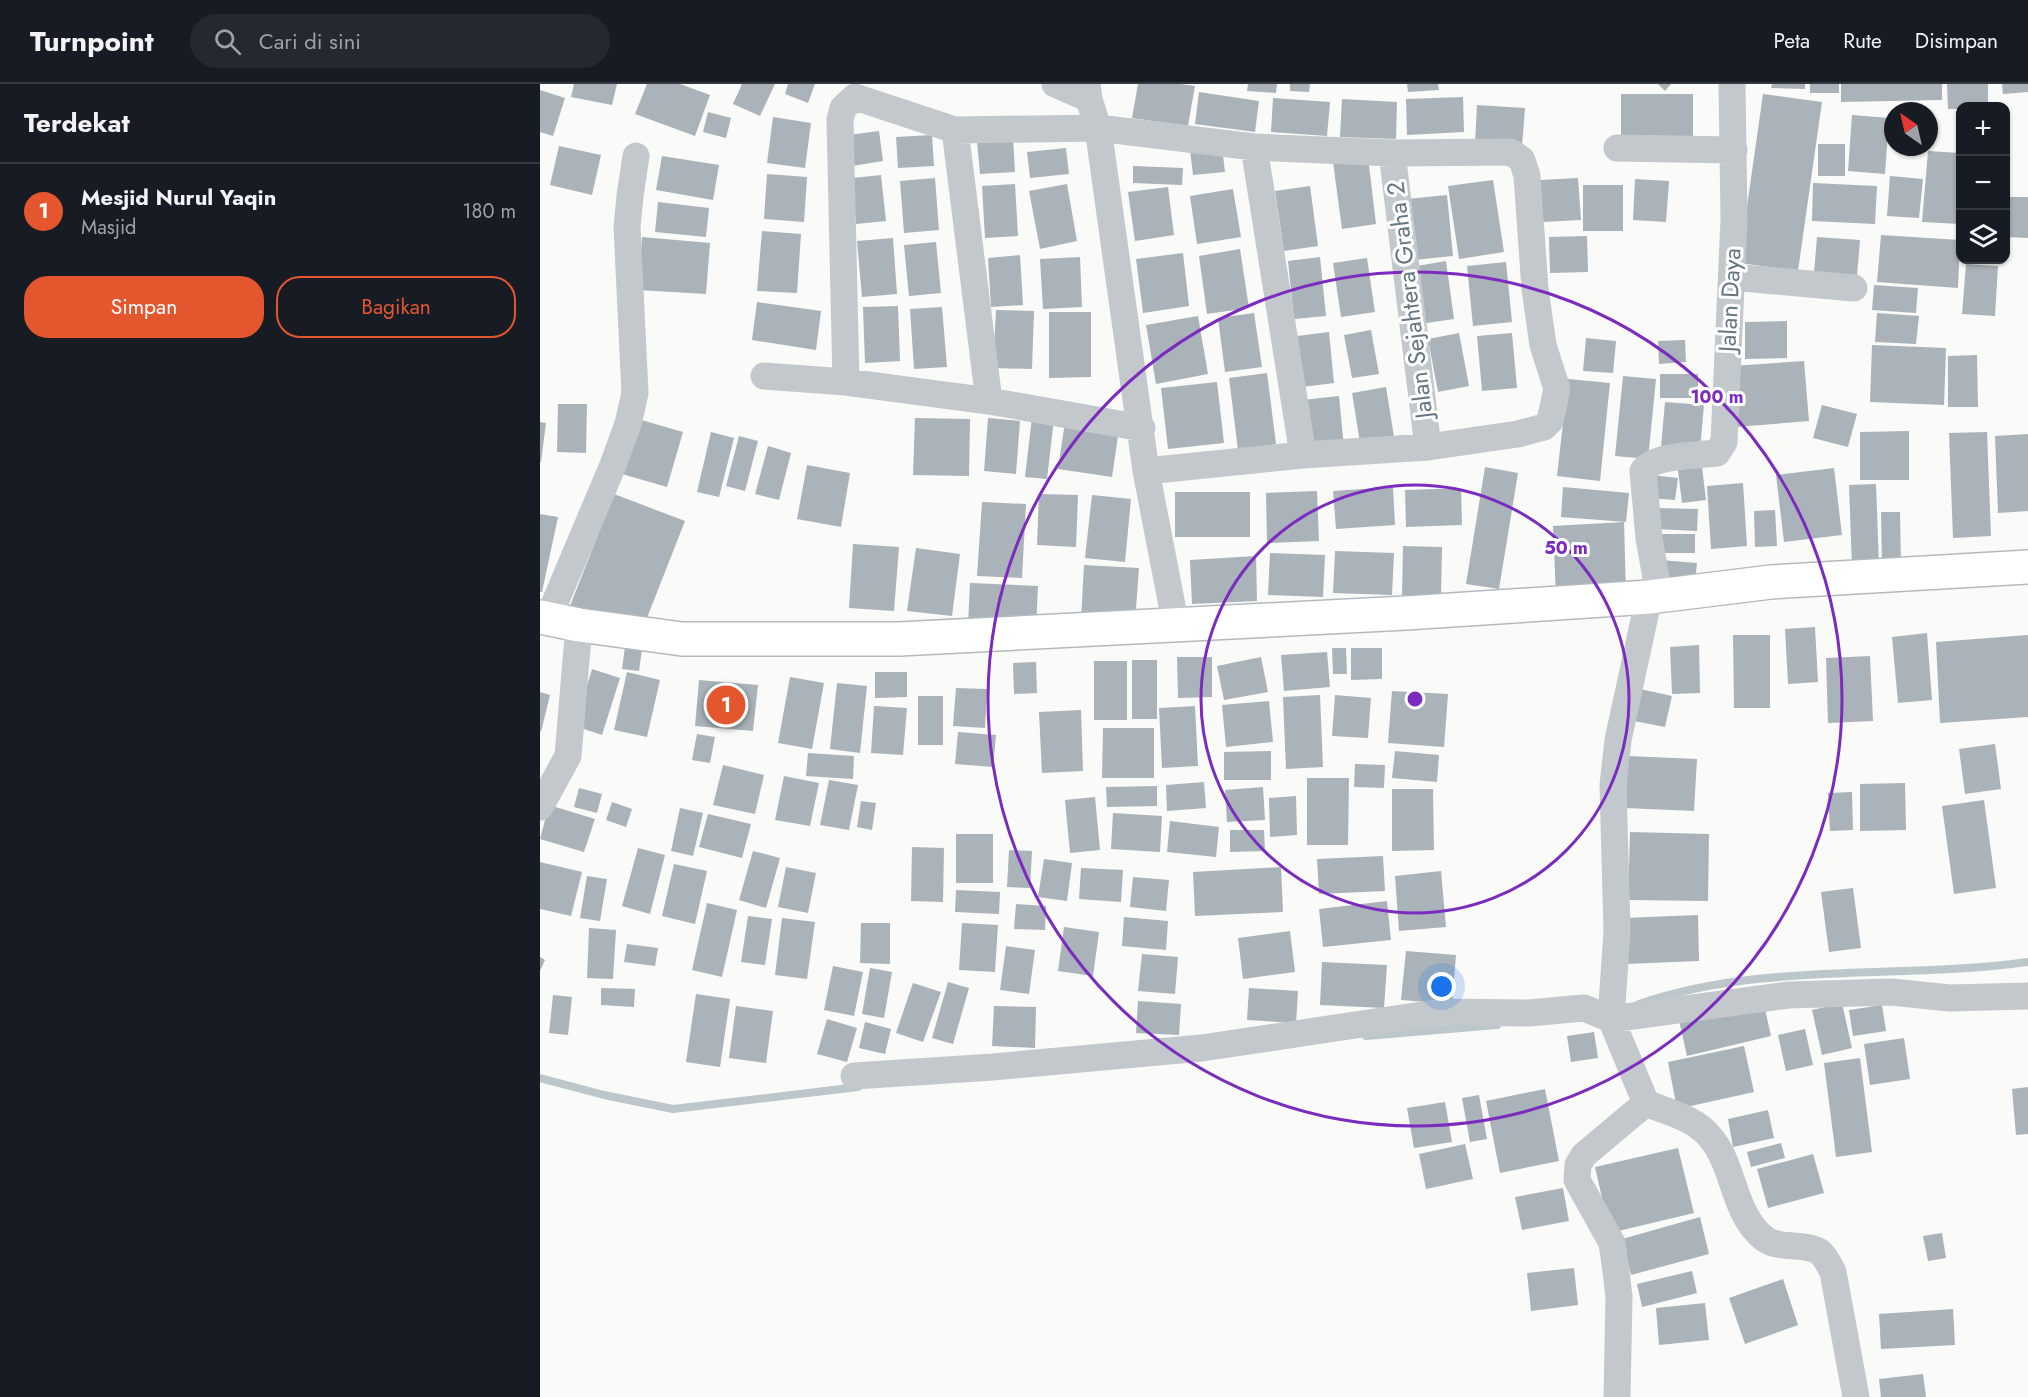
<!DOCTYPE html>
<html lang="id">
<head>
<meta charset="utf-8">
<style>
  :root { --surface:#171b24; --page:#242831; --text:#f1f3f6; --muted:#9ea1a6; --line:#363941; --accent:#e4572e }
  body { margin:0; font-family:Jost,sans-serif; background:var(--page); color:var(--text) }
  .controls { position:absolute; right:18px; top:18px; display:grid; overflow:hidden; border-radius:12px; box-shadow:0 2px 4px #0004 }
  .controls button { width:54px; height:54px; display:grid; place-items:center; padding:0; border:0; border-bottom:2px solid var(--line); background:var(--surface); color:var(--text); font:30px sans-serif }
  .compass { position:absolute; left:1344px; top:18px; width:54px; height:54px; border-radius:50%; background:var(--surface); box-shadow:0 2px 4px #0004; rotate:326deg }
  .you { position:absolute; left:902px; top:903px; width:21px; height:21px; margin:-15px; border:4px solid #fff; border-radius:50%; background:#1a73e8; box-shadow:0 0 0 9px #1a73e833 }
  .badge { display:grid; place-items:center; width:39px; height:39px; border-radius:50%; background:var(--accent); color:#fff; font-size:20px; font-weight:700 }
  .pin { position:absolute; translate:-50% -50%; border:3px solid #fff; box-shadow:0 2px 6px #0006 }
  .list { margin:0; padding:0; list-style:none }
  h2 { display:flex; justify-content:space-between; align-items:center; height:78px; margin:0; padding:0 24px; font-size:26px }
  h2 small { font-size:20px; font-weight:400; color:var(--muted) }
  .list li { display:grid; grid-template-columns:39px 1fr auto; gap:18px; align-items:center; box-sizing:border-box; height:96px; padding:0 24px; border-top:2px solid var(--line) }
  .list b { display:block; font-size:22px; white-space:nowrap }
  .list p { margin:0; font-size:20px; white-space:nowrap; color:var(--muted) }
  .list em { font-size:20px; font-style:normal; color:var(--muted) }
  .actions { display:flex; gap:12px; padding:18px 24px }
  .actions a { flex:1; padding:14px 0; border:2px solid var(--accent); border-radius:24px; text-align:center; font-size:21px; color:var(--accent) }
  .actions .main { background:var(--accent); color:#fff }
  .icon { flex:none; width:33px; height:33px; fill:none; stroke:currentColor; stroke-width:2; stroke-linecap:round; stroke-linejoin:round }
  .map { position:relative; flex:none; width:1488px; height:1313px; overflow:hidden }
  header { display:flex; align-items:center; gap:36px; box-sizing:border-box; height:84px; padding:0 30px; background:var(--surface); border-bottom:2px solid var(--line) }
  header strong { font-size:28px }
  nav { display:flex; gap:33px; margin-inline-start:auto; font-size:21px }
  .search { width:420px; height:54px; background:var(--page); display:flex; align-items:center; gap:15px; box-sizing:border-box; padding:0 21px; border-radius:33px; color:var(--muted); font-size:22px }
  main { display:flex }
  aside { flex:1; background:var(--surface) }
  .map>svg:first-child { display:block }
  .lines { fill:none; stroke-linecap:round; stroke-linejoin:round }
  .stream { stroke:#bbc7cb; stroke-width:8 }
  .building { fill:#aab3b9 }
  .secondary-casing { stroke:#b3babf; stroke-width:36 }
  .street { stroke:#c3c8cc; stroke-width:27 }
  .secondary { stroke:#fff; stroke-width:33 }
  .ring { fill:none; stroke:#7b2cbf; stroke-width:3 }
  .labels { text-anchor:middle; stroke-width:6; stroke-linejoin:round; paint-order:stroke }
  .street-label { font-size:24px; fill:#657683; stroke:#fff }
  .centre { fill:#7b2cbf; stroke:#fff; stroke-width:3 }
  .ring-label { font-size:18px; text-anchor:middle; font-weight:bold; fill:#7b2cbf; stroke:#fff; stroke-width:6; stroke-linejoin:round; paint-order:stroke }
</style>
</head>
<body>
<header>
<strong>Turnpoint</strong>
<div class="search"><svg class="icon" aria-label="search" viewBox="0 0 24 24"><circle cx="10" cy="10" r="6"/><path d="M15 15l6 6"/></svg>Cari di sini</div>
<nav><a>Peta</a><a>Rute</a><a>Disimpan</a></nav>
</header>
<main>
<aside>
<h2>Terdekat<small></small></h2>
<ul class="list">
<li><span class="badge">1</span><div><b>Mesjid Nurul Yaqin</b><p>Masjid</p></div><em>180 m</em></li>
</ul>
<div class="actions"><a class="main">Simpan</a><a>Bagikan</a></div>
</aside>
<div class="map">
<svg width="1488" height="1313" viewBox="0 0 1488 1313">
  <rect width="100%" height="100%" fill="#fafaf8"/>
  <g class="lines">
    <path class="stream" d="M1099 920C1224 877 1359 896 1488 878
      M826 952 957 941
      M0 994 64 1011 133 1025 318 1003"/>
  </g>
  <path class="building" d="M34 0H77L72 21 31 13Z
    M107 0H140L170 11 155 52 95 30Z
    M202 0H235L220 32 193 20Z
    M248 0H275L268 19 245 10Z
    M598 0H641L655 2 648 42 592 34Z
    M708 0H737L736 9 707 7Z
    M750 0H770L769 8 750 7Z
    M867 0H898L899 6 868 8Z
    M1118 0H1131L1125 7Z
    M1232 0H1265V5L1231 4Z
    M1270 0H1299V9H1270Z
    M1301 0H1402V16L1301 18Z
    M1407 0H1448V22H1420V25H1408Z
    M1462 0H1488V8L1463 10Z
    M0 6 25 14 13 52 0 48Z
    M659 8 719 17 715 48 655 40Z
    M1081 10H1153V58L1081 59Z
    M1223 10 1282 18 1258 187 1199 179Z
    M923 13 924 48 867 51 866 15Z
    M733 14 790 18 787 52 731 48Z
    M802 15 857 18 856 55 800 53Z
    M937 21 985 24 982 62 935 59Z
    M168 28 191 34 186 54 163 48Z
    M1312 31 1349 34 1345 90 1308 87Z
    M233 33 271 39 265 84 227 79Z
    M339 47 343 77 312 82 308 51Z
    M392 51 394 82 358 84 356 53Z
    M473 54 475 88 440 90 437 57Z
    M1278 60H1305V92H1278Z
    M19 62 61 71 52 111 10 101Z
    M682 63 685 88 653 91 650 66Z
    M526 64 529 90 490 94 487 68Z
    M1388 67 1420 69V140L1382 138Z
    M122 72 179 81 173 116 116 106Z
    M828 73 836 140 802 145 793 78Z
    M593 82 643 84 642 101 593 99Z
    M227 90 267 93 264 138 224 135Z
    M341 91 346 137 316 140 312 94Z
    M1350 92 1383 95 1379 134 1347 132Z
    M395 94 399 146 364 149 360 97Z
    M1038 94 1041 136 1002 138 1000 96Z
    M1095 95 1129 97 1126 138 1093 136Z
    M953 96 964 168 919 175 908 102Z
    M1273 99 1337 102 1335 140 1272 137Z
    M475 100 478 152 445 154 442 102Z
    M527 100 537 157 500 165 489 107Z
    M1043 101H1083V147H1043Z
    M770 102 778 162 744 167 735 107Z
    M628 103 634 151 595 157 588 108Z
    M693 105 701 153 657 160 650 112Z
    M907 111 913 172 874 176 867 115Z
    M1466 113H1488V154L1466 153Z
    M118 118 169 124 166 153 115 148Z
    M222 147 261 150 257 209 217 207Z
    M1341 151 1420 156 1418 204 1337 198Z
    M1047 152 1048 188 1010 189 1009 153Z
    M102 153 170 159 166 210 98 206Z
    M1277 153 1320 156 1317 192 1274 189Z
    M353 154 357 210 322 213 317 157Z
    M396 158 401 209 369 212 364 161Z
    M700 165 709 224 667 230 659 172Z
    M643 169 649 222 603 229 596 175Z
    M480 171 483 221 451 223 448 174Z
    M540 173 542 223 503 225 500 175Z
    M780 173 786 232 754 235 748 177Z
    M827 174 835 228 801 233 793 179Z
    M906 177 914 235 880 240 871 183Z
    M966 178 972 238 933 242 927 182Z
    M1426 180 1458 182 1455 232 1422 230Z
    M1334 201 1378 204 1376 229 1332 226Z
    M217 218 281 227 276 266 212 256Z
    M358 222 360 277 325 279 323 223Z
    M402 223 407 283 374 285 370 225Z
    M456 226 494 227 492 285 453 284Z
    M509 228H551V293L509 294Z
    M714 229 722 283 685 288 678 234Z
    M1337 229 1379 232 1376 260 1335 258Z
    M658 232 668 290 616 300 606 241Z
    M1247 237V274L1205 275V238Z
    M831 246 839 290 812 294 804 251Z
    M789 248 794 299 762 303 757 252Z
    M919 249 929 302 898 308 888 255Z
    M972 249 977 304 942 307 937 252Z
    M1046 254 1076 257 1073 289 1043 287Z
    M1145 256 1146 278 1119 280 1118 257Z
    M1332 261 1406 264 1404 321 1330 318Z
    M1437 271 1438 323H1408V272Z
    M1264 277 1269 337 1196 343 1192 282Z
    M727 289 736 360 698 366 689 294Z
    M1120 290H1158V314H1120Z
    M1083 292 1116 295 1108 375 1075 372Z
    M1028 295 1070 299 1060 397 1017 392Z
    M677 298 684 359 628 365 621 304Z
    M846 303 855 359 821 365 812 309Z
    M799 312 804 364 768 368 763 316Z
    M1125 318 1164 321 1160 366 1121 363Z
    M18 320H47L46 369 17 368Z
    M1282 321 1317 330 1308 363 1273 354Z
    M492 333 514 335 507 395 485 393Z
    M375 334 430 335 429 392 373 391Z
    M448 334 480 337 476 390 444 387Z
    M98 335 143 348 127 403 82 390Z
    M0 338 6 339 1 378H0Z
    M525 338 579 345 572 393 518 385Z
    M1369 347V396H1320V348Z
    M171 348 194 354 179 413 157 408Z
    M1447 348 1451 452 1413 454 1409 349Z
    M1488 350V427L1458 429 1455 352Z
    M199 352 218 357 205 407 186 402Z
    M228 362 251 369 239 416 215 410Z
    M267 381 310 389 301 443 257 435Z
    M945 383 978 389 959 505 926 500Z
    M1162 383 1166 416 1142 419 1138 386Z
    M1294 384 1302 451 1244 458 1236 391Z
    M1112 391 1138 394 1135 416 1109 414Z
    M1203 399 1207 462 1171 465 1167 402Z
    M1336 400 1339 482 1312 483 1309 401Z
    M853 403 855 441 796 445 793 407Z
    M1023 403 1089 409 1086 438 1021 433Z
    M921 404 922 441 866 443 865 406Z
    M777 407 779 457 727 459 726 409Z
    M635 408H710V453H635Z
    M74 410 145 437 101 549 30 522Z
    M499 410 538 411 536 463 497 461Z
    M552 411 591 415 585 478 545 474Z
    M442 418 486 420 482 494 437 492Z
    M1115 424 1158 425 1157 447 1114 445Z
    M1235 426 1237 462 1215 463 1214 427Z
    M1341 428H1360L1361 481H1342Z
    M0 430 18 433 2 508H0Z
    M1084 438 1086 510 1016 514 1013 442Z
    M1116 450H1155V469H1116Z
    M313 460 359 463 354 527 309 524Z
    M863 462 902 463 901 511H862Z
    M376 464 420 470 412 532 367 527Z
    M795 467 854 469 852 511 793 509Z
    M730 469 785 471 783 513 728 511Z
    M716 472 717 517 652 520 650 476Z
    M1120 476 1157 479 1155 499 1119 496Z
    M544 481 599 484 595 538 541 535Z
    M430 499 498 502 496 544 428 541Z
    M1275 543 1278 598 1248 600 1245 545Z
    M1387 549 1392 616 1358 619 1352 553Z
    M1193 551H1230V624H1194Z
    M1488 551V633L1400 639 1396 558Z
    M1159 561 1160 609 1132 610 1130 563Z
    M85 563 102 565 99 587 82 585Z
    M792 564H806L807 590H793Z
    M811 564H842V595L811 596Z
    M787 568 790 603 744 607 741 571Z
    M1330 572 1333 637 1288 639 1286 574Z
    M637 573H672V613L638 614Z
    M721 573 728 608 684 616 677 582Z
    M592 576H617V635H592Z
    M554 577H587V636H554Z
    M496 578 497 609 474 610 473 579Z
    M52 585 80 594 62 651 35 642Z
    M87 588 120 596 107 653 74 646Z
    M335 588H367V613L335 614Z
    M250 593 284 599 272 665 238 659Z
    M159 596 218 601 213 647 155 642Z
    M297 599 327 602 320 669 290 665Z
    M416 604 447 605 445 644 413 642Z
    M1100 605 1132 612 1125 643 1094 637Z
    M852 607 908 610 904 663 848 659Z
    M0 608 10 611 1 648 0 647Z
    M780 611 783 683 746 685 743 613Z
    M795 611 831 614 828 654 792 652Z
    M378 612H403V661H378Z
    M729 617 733 658 686 663 682 621Z
    M334 622 367 624 363 671 331 669Z
    M655 622 658 682 622 684 619 624Z
    M541 626 543 687 502 689 499 628Z
    M563 644H614V694H562Z
    M418 648 456 651 453 683 415 680Z
    M157 650 175 653 170 679 152 676Z
    M1455 660 1461 705 1425 710 1419 665Z
    M731 667V696H684V668Z
    M855 667 899 671 897 698 852 694Z
    M268 669 314 672 313 695 266 692Z
    M1088 672 1157 675 1154 727 1085 724Z
    M815 680 845 681 844 704 814 703Z
    M183 681 224 691 215 730 173 721Z
    M244 692 279 699 270 742 235 736Z
    M767 694H809L808 761H767Z
    M289 696 318 701 309 746 280 741Z
    M664 698 666 724 627 727 626 701Z
    M1365 699 1366 746 1320 747V700Z
    M617 702V722L567 723 566 703Z
    M723 703 725 736 687 738 685 706Z
    M39 704 62 710 57 729 34 723Z
    M852 705H893L894 766 852 767Z
    M1312 708 1313 746 1290 747 1288 709Z
    M756 712 757 751 730 753 729 714Z
    M555 713 560 766 530 769 525 716Z
    M1444 716 1456 804 1414 810 1402 722Z
    M321 717 336 719 332 746 317 743Z
    M72 718 92 725 86 743 66 736Z
    M9 721 55 735 44 768 0 755Z
    M140 724 163 729 153 772 131 767Z
    M573 729 622 732 620 768 571 765Z
    M168 730 211 740 202 774 159 763Z
    M630 737 679 743 676 773 627 768Z
    M690 746H724L725 767 690 768Z
    M1090 748 1169 750 1168 817 1088 816Z
    M416 750H453V799H416Z
    M372 763 404 764 403 818 371 817Z
    M98 764 125 771 110 830 82 822Z
    M469 766 492 767 490 804 467 803Z
    M213 767 240 774 226 824 199 816Z
    M843 772 845 807 779 810 777 775Z
    M504 775 532 779 527 817 498 813Z
    M0 778 42 788 31 832 0 825Z
    M134 780 167 787 155 840 122 832Z
    M246 783 276 789 268 829 238 823Z
    M741 783 743 828 655 832 653 788Z
    M541 784 583 786 581 818 539 815Z
    M901 787 906 843 859 847 855 792Z
    M47 792 67 795 60 837 40 834Z
    M593 793 629 796 626 827 590 823Z
    M1313 804 1321 864 1289 868 1281 808Z
    M416 806 460 808 459 830 415 828Z
    M847 817 851 856 783 863 779 825Z
    M167 819 197 826 182 893 152 886Z
    M476 820 506 822 505 846 474 845Z
    M1158 831 1159 877 1085 880 1083 834Z
    M208 832 232 835 225 881 201 878Z
    M584 833 628 837 626 866 582 862Z
    M242 834 275 838 267 895 235 891Z
    M321 839H350V880L320 879Z
    M422 839 458 841 455 888 419 886Z
    M524 843 559 848 553 892 518 887Z
    M49 844 76 846 73 895 47 894Z
    M750 847 755 888 703 895 698 854Z
    M87 860 118 864 115 882 84 878Z
    M466 862 495 866 489 910 460 906Z
    M866 867 916 871 912 920 861 916Z
    M602 870 638 873 635 910 598 907Z
    M0 873 5 876 0 887Z
    M782 878 847 881 844 924 780 921Z
    M293 882 323 888 314 932 284 926Z
    M330 884 352 888 344 934 322 930Z
    M408 898 429 904 413 960 392 954Z
    M373 899 401 908 383 958 356 949Z
    M61 904 95 905 94 923 61 921Z
    M709 904 758 907 756 939 707 936Z
    M156 910 190 915 180 983 146 978Z
    M13 911 32 913 28 951 9 949Z
    M1223 916 1231 952 1147 972 1139 936Z
    M598 917 641 920 639 951 596 949Z
    M1302 919 1312 964 1282 971 1272 926Z
    M1342 921 1346 947 1313 952 1309 926Z
    M196 922 233 927 226 979 189 974Z
    M454 922 496 923 495 964 452 962Z
    M287 935 317 944 307 978 277 970Z
    M325 938 351 945 345 970 319 964Z
    M1265 945 1273 981 1246 987 1238 951Z
    M1054 948 1058 974 1031 978 1027 952Z
    M1364 954 1370 995 1330 1001 1324 960Z
    M1204 962 1214 1008 1137 1025 1128 978Z
    M1320 974 1332 1068 1296 1073 1284 979Z
    M1488 1003V1050L1476 1051 1472 1005Z
    M1005 1005 1019 1077 960 1089 946 1017Z
    M939 1011 947 1055 930 1058 922 1014Z
    M905 1018 912 1058 874 1064 867 1024Z
    M1228 1026 1234 1054 1193 1063 1188 1035Z
    M1241 1059 1245 1074 1211 1083 1207 1068Z
    M925 1060 933 1095 886 1105 879 1070Z
    M1138 1064 1154 1129 1070 1149 1055 1083Z
    M1273 1070 1284 1109 1228 1124 1217 1085Z
    M1023 1104 1029 1137 982 1146 975 1113Z
    M1160 1133 1169 1170 1091 1191 1082 1155Z
    M1402 1149 1406 1174 1388 1177 1383 1152Z
    M1034 1184 1038 1221 991 1227 987 1189Z
    M1152 1187 1157 1209 1102 1223 1097 1200Z
    M1243 1195 1258 1241 1205 1260 1189 1214Z
    M1165 1219 1169 1256 1119 1261 1116 1224Z
    M1413 1225 1415 1261 1341 1265 1339 1230Z
    M1383 1290 1386 1313H1341L1339 1295Z"/>
  <g class="lines">
    <g class="secondary-casing">
      <path id="secondary" d="M0 533 39 541 142 555H359L866 529 1109 513 1231 498 1488 483"/>
    </g>
    <path class="street" d="M515 0 549 15
      M547 0 549 15 558 44 606 387 636 542
      M714 63 763 371
      M1077 64 1194 66
      M852 69 888 363
      M1192 193 1314 204
      M224 292 306 298 449 317 602 344
      M306 298 300 36 303 24 315 13 415 46
      M449 317 415 46 558 44 714 63 852 69 971 68 982 76 987 92 995 205 1003 261 1017 305 1010 337 1004 343 978 350 888 363 763 371 606 387
      M1119 511 1109 454 1103 387C1112 371 1159 371 1177 369L1184 358 1194 135 1192 0
      M1109 513 1078 656 1073 701 1077 847 1071 935 1106 1019C1127 1028 1155 1034 1170 1053 1194 1080 1192 1124 1220 1151 1236 1167 1258 1158 1276 1166 1284 1169 1289 1181 1293 1188L1316 1313
      M8 535 73 381 88 340 95 309 87 143 90 112 96 72
      M0 723 28 672 39 541
      M314 992 453 983 662 964 902 928 989 929 1044 924 1071 935 1249 911 1351 908 1410 914 1488 912
      M1077 1313 1079 1213 1076 1187 1072 1159 1037 1096 1038 1081 1044 1071 1106 1019"/>
    <use href="#secondary" class="secondary"/>
  </g>
  <g class="ring">
    <circle cx="875" cy="615" r="214"/>
    <circle cx="875" cy="615" r="427"/>
  </g>
  <g class="labels">
    <g class="street-label">
      <text transform="translate(870 216) rotate(-97)" y="8">Jalan Sejahtera Graha 2</text>
      <text transform="translate(1190 216) rotate(-87)" y="8">Jalan Daya</text>
    </g>
  </g>
  <circle cx="875" cy="615" r="9" class="centre"/>
  <g class="ring-label">
    <text x="1177" y="319">100 m</text>
    <text x="1026" y="470">50 m</text>
  </g>
</svg>
<div class="controls">
<button>+</button>
<button>−</button>
<button><svg class="icon" aria-label="layers" viewBox="0 0 24 24"><path d="M12 4l9 5-9 5-9-5zM3 14l9 5 9-5"/></svg></button>
</div>
<svg class="compass" viewBox="-18 -18 36 36"><path d="M0-13l5 13h-10z" fill="#e53935"/><path d="M0 13l5-13h-10z" fill="#9ea1a6"/></svg>
<div class="you"></div>
<div class="pin badge" style="left:186px;top:621px">1</div>
</div>
</main>
</body>
</html>
